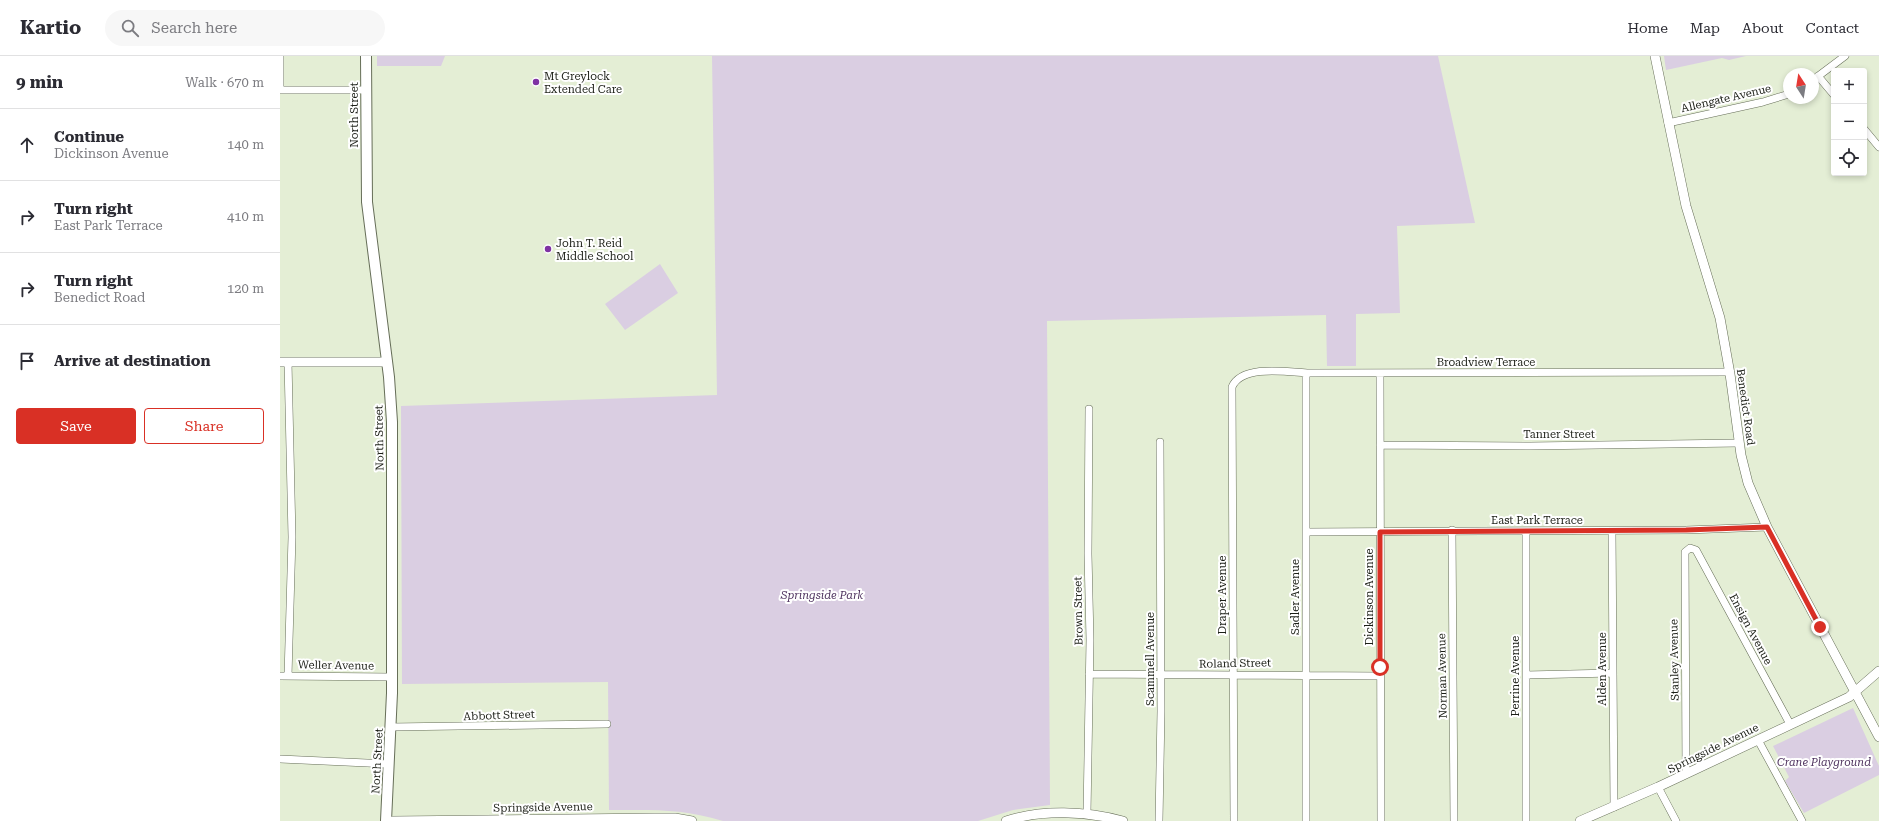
<!DOCTYPE html>
<html lang="en">
<head>
<meta charset="utf-8">
<style>
  :root { --surface:#fff; --page:#f7f7f7; --text:#2b2b33; --muted:#7c7c81; --line:#e1e1e2; --accent:#d93025 }
  body { margin:0; font-family:"Roboto Serif",serif; background:var(--page); color:var(--text) }
  .controls { position:absolute; right:12px; top:12px; display:grid; overflow:hidden; border-radius:4px; box-shadow:0 2px 6px #0003 }
  .controls button { width:36px; height:36px; display:grid; place-items:center; padding:0; border:0; border-bottom:1px solid var(--line); background:var(--surface); color:var(--text); font:20px sans-serif }
  .compass { position:absolute; left:1503px; top:12px; width:36px; height:36px; border-radius:50%; background:var(--surface); box-shadow:0 2px 6px #0003; rotate:348deg }
  .stop { position:absolute; width:12px; height:12px; margin:-9px; border:3px solid #d93025; border-radius:50%; background:#fff }
  .stop.end { background:#d93025; border-color:#fff; box-shadow:0 1px 4px #0008 }
  .list { margin:0; padding:0; list-style:none }
  h2 { display:flex; justify-content:space-between; align-items:center; height:52px; margin:0; padding:0 16px; font-size:17px }
  h2 small { font-size:13px; font-weight:400; color:var(--muted) }
  .list li { display:grid; grid-template-columns:26px 1fr auto; gap:12px; align-items:center; box-sizing:border-box; height:72px; padding:0 16px; border-top:1px solid var(--line) }
  .list b { display:block; font-size:15px; white-space:nowrap }
  .list p { margin:0; font-size:13px; white-space:nowrap; color:var(--muted) }
  .list em { font-size:13px; font-style:normal; color:var(--muted) }
  .actions { display:flex; gap:8px; padding:12px 16px }
  .actions a { flex:1; padding:9px 0; border:1px solid var(--accent); border-radius:4px; text-align:center; font-size:14px; color:var(--accent) }
  .actions .main { background:var(--accent); color:#fff }
  .icon { flex:none; width:22px; height:22px; fill:none; stroke:currentColor; stroke-width:2; stroke-linecap:round; stroke-linejoin:round }
  .map { position:relative; flex:none; width:1599px; height:765px; overflow:hidden }
  header { display:flex; align-items:center; gap:24px; box-sizing:border-box; height:56px; padding:0 20px; background:var(--surface); border-bottom:1px solid var(--line) }
  header strong { font-size:19px }
  nav { display:flex; gap:22px; margin-inline-start:auto; font-size:14px }
  .search { width:280px; height:36px; background:var(--page); display:flex; align-items:center; gap:10px; box-sizing:border-box; padding:0 14px; border-radius:22px; color:var(--muted); font-size:15px }
  main { display:flex }
  aside { flex:1; background:var(--surface) }
  .map>svg:first-child { display:block }
  .green { fill:#dacee2 }
  .lines { fill:none; stroke-linecap:round; stroke-linejoin:round }
  .street-casing { stroke:#666e58; stroke-width:8 }
  .secondary-casing { stroke:#666e58; stroke-width:10 }
  .primary-casing { stroke:#666e58; stroke-width:12 }
  .street { stroke:#fff; stroke-width:7 }
  .secondary { stroke:#fff; stroke-width:9 }
  .primary { stroke:#fff; stroke-width:10 }
  .route { stroke:#d93025; stroke-width:5 }
  .poi-dot { fill:#7f32a3; stroke:#fff; stroke-width:1.5 }
  .labels { text-anchor:middle; stroke-width:4; stroke-linejoin:round; paint-order:stroke }
  .poi-label { font-size:11px; fill:#1b1e16; stroke:#fff; text-anchor:start }
  .street-label { font-size:11px; fill:#1b1e16; stroke:#fff }
  .park-label { font-size:11px; font-style:italic; fill:#4f335f; stroke:#fff }
</style>
</head>
<body>
<header>
<strong>Kartio</strong>
<div class="search"><svg class="icon" aria-label="search" viewBox="0 0 24 24"><circle cx="10" cy="10" r="6"/><path d="M15 15l6 6"/></svg>Search here</div>
<nav><a>Home</a><a>Map</a><a>About</a><a>Contact</a></nav>
</header>
<main>
<aside>
<h2>9 min<small>Walk · 670 m</small></h2>
<ul class="list">
<li><svg class="icon" aria-label="ahead" viewBox="0 0 24 24"><path d="M12 20V5M6 11l6-6 6 6"/></svg><div><b>Continue</b><p>Dickinson Avenue</p></div><em>140 m</em></li>
<li><svg class="icon" aria-label="right" viewBox="0 0 24 24"><path d="M7 20v-9h11M14 6l5 5-5 5"/></svg><div><b>Turn right</b><p>East Park Terrace</p></div><em>410 m</em></li>
<li><svg class="icon" aria-label="right" viewBox="0 0 24 24"><path d="M7 20v-9h11M14 6l5 5-5 5"/></svg><div><b>Turn right</b><p>Benedict Road</p></div><em>120 m</em></li>
<li><svg class="icon" aria-label="arrive" viewBox="0 0 24 24"><path d="M6 21V4h12l-3 4 3 4H6"/></svg><div><b>Arrive at destination</b></div></li>
</ul>
<div class="actions"><a class="main">Save</a><a>Share</a></div>
</aside>
<div class="map">
<svg width="1599" height="765" viewBox="0 0 1599 765">
  <rect width="100%" height="100%" fill="#e4eed5"/>
  <path class="green" d="M97 0H165L161 10H97Z
    M432 0H1158L1195 167 1117 170 1120 257 1076 258V310H1047L1046 259 767 265 770 749 733 754 698 765H443C401 752 372 754 329 754L328 626 122 628 121 350 437 339Z
    M1384 0H1466L1449 4 1442 2 1386 14Z
    M380 208 398 237 345 274 325 248Z
    M1573 652 1599 710V719L1524 757 1505 725 1509 721 1493 690Z"/>
  <g class="lines">
    <g class="street-casing">
      <path id="street" d="M1538 20 1554 39
        M1533 24 1565 0
        M0 34H86
        M0 34V0
        M1388 67 1483 46 1509 38
        M1584 73 1599 91
        M1100 317 1101 765
        M1100 389 1250 390 1459 387
        M1172 474 1174 765
        M1246 475V765
        M1332 475 1334 751
        M1026 476 1406 474 1487 471
        M809 618 1100 620
        M1246 619 1333 617
        M0 620 112 621
        M8 620 12 481 8 306
        M111 671 327 668
        M1478 684 1522 765
        M0 703 109 708
        M1406 718 1405 496 1410 492 1416 494 1510 668
        M1378 731 1396 765
        M807 758 810 584 808 498 809 353
        M879 765 881 655 880 386
        M954 765 952 331C962 308 1008 316 1029 317L1450 316
        M1026 765V317"/>
    </g>
    <g class="secondary-casing">
      <path id="secondary" d="M1375 0 1406 150 1440 262 1450 318 1461 399 1468 427 1487 471 1599 681
        M0 306H107
        M113 765 374 762H395L412 765
        M726 765C762 753 806 755 843 765
        M1300 765 1378 731 1569 641 1599 615"/>
    </g>
    <g class="primary-casing">
      <path id="primary" d="M86 0 87 146 109 321 112 366V637L106 765"/>
    </g>
    <use href="#street" class="street"/>
    <use href="#secondary" class="secondary"/>
    <use href="#primary" class="primary"/>
  </g>
  <g class="lines">
    <path class="route" d="M1100 611V476L1406 474 1487 471 1540 571"/>
  </g>
  <g class="poi-dot">
    <circle cx="256" cy="26" r="4"/>
    <circle cx="268" cy="193" r="4"/>
  </g>
  <g class="labels">
    <g class="poi-label">
      <text x="264" y="24">Mt Greylock<tspan x="264" dy="13">Extended Care</tspan></text>
      <text x="276" y="191">John T. Reid<tspan x="276" dy="13">Middle School</tspan></text>
    </g>
    <g class="street-label">
      <text transform="translate(1446 42) rotate(-13)" y="4">Allengate Avenue</text>
      <text transform="translate(74 59) rotate(-90)" y="4">North Street</text>
      <text x="1206" y="310">Broadview Terrace</text>
      <text transform="translate(1466 351) rotate(82)" y="4">Benedict Road</text>
      <text x="1279" y="382">Tanner Street</text>
      <text transform="translate(99 382) rotate(-91)" y="4">North Street</text>
      <text x="1257" y="468">East Park Terrace</text>
      <text transform="translate(942 539) rotate(-90)" y="4">Draper Avenue</text>
      <text transform="translate(1015 541) rotate(-90)" y="4">Sadler Avenue</text>
      <text transform="translate(1089 541) rotate(-90)" y="4">Dickinson Avenue</text>
      <text transform="translate(798 555) rotate(-91)" y="4">Brown Street</text>
      <text transform="translate(1471 573) rotate(62)" y="4">Ensign Avenue</text>
      <text transform="translate(870 603) rotate(-90)" y="4">Scammell Avenue</text>
      <text transform="translate(1394 604) rotate(-91)" y="4">Stanley Avenue</text>
      <text transform="translate(955 607) rotate(-1)" y="4">Roland Street</text>
      <text transform="translate(56 609) rotate(1)" y="4">Weller Avenue</text>
      <text transform="translate(1322 613) rotate(-90)" y="4">Alden Avenue</text>
      <text transform="translate(1162 620) rotate(-91)" y="4">Norman Avenue</text>
      <text transform="translate(1235 620) rotate(-90)" y="4">Perrine Avenue</text>
      <text transform="translate(219 659) rotate(-2)" y="4">Abbott Street</text>
      <text transform="translate(1433 692) rotate(-26)" y="4">Springside Avenue</text>
      <text transform="translate(97 705) rotate(-87)" y="4">North Street</text>
      <text transform="translate(263 751) rotate(-1)" y="4">Springside Avenue</text>
    </g>
    <g class="park-label">
      <text x="542" y="543">Springside Park</text>
      <text x="1544" y="710">Crane Playground</text>
    </g>
  </g>
</svg>
<div class="controls">
<button>+</button>
<button>−</button>
<button><svg class="icon" aria-label="locate" viewBox="0 0 24 24"><circle cx="12" cy="12" r="6"/><path d="M12 2v4M12 18v4M2 12h4M18 12h4"/></svg></button>
</div>
<svg class="compass" viewBox="-18 -18 36 36"><path d="M0-13l5 13h-10z" fill="#e53935"/><path d="M0 13l5-13h-10z" fill="#7c7c81"/></svg>
<div class="stop" style="left:1100px;top:611px"></div>
<div class="stop end" style="left:1540px;top:571px"></div>
</div>
</main>
</body>
</html>
